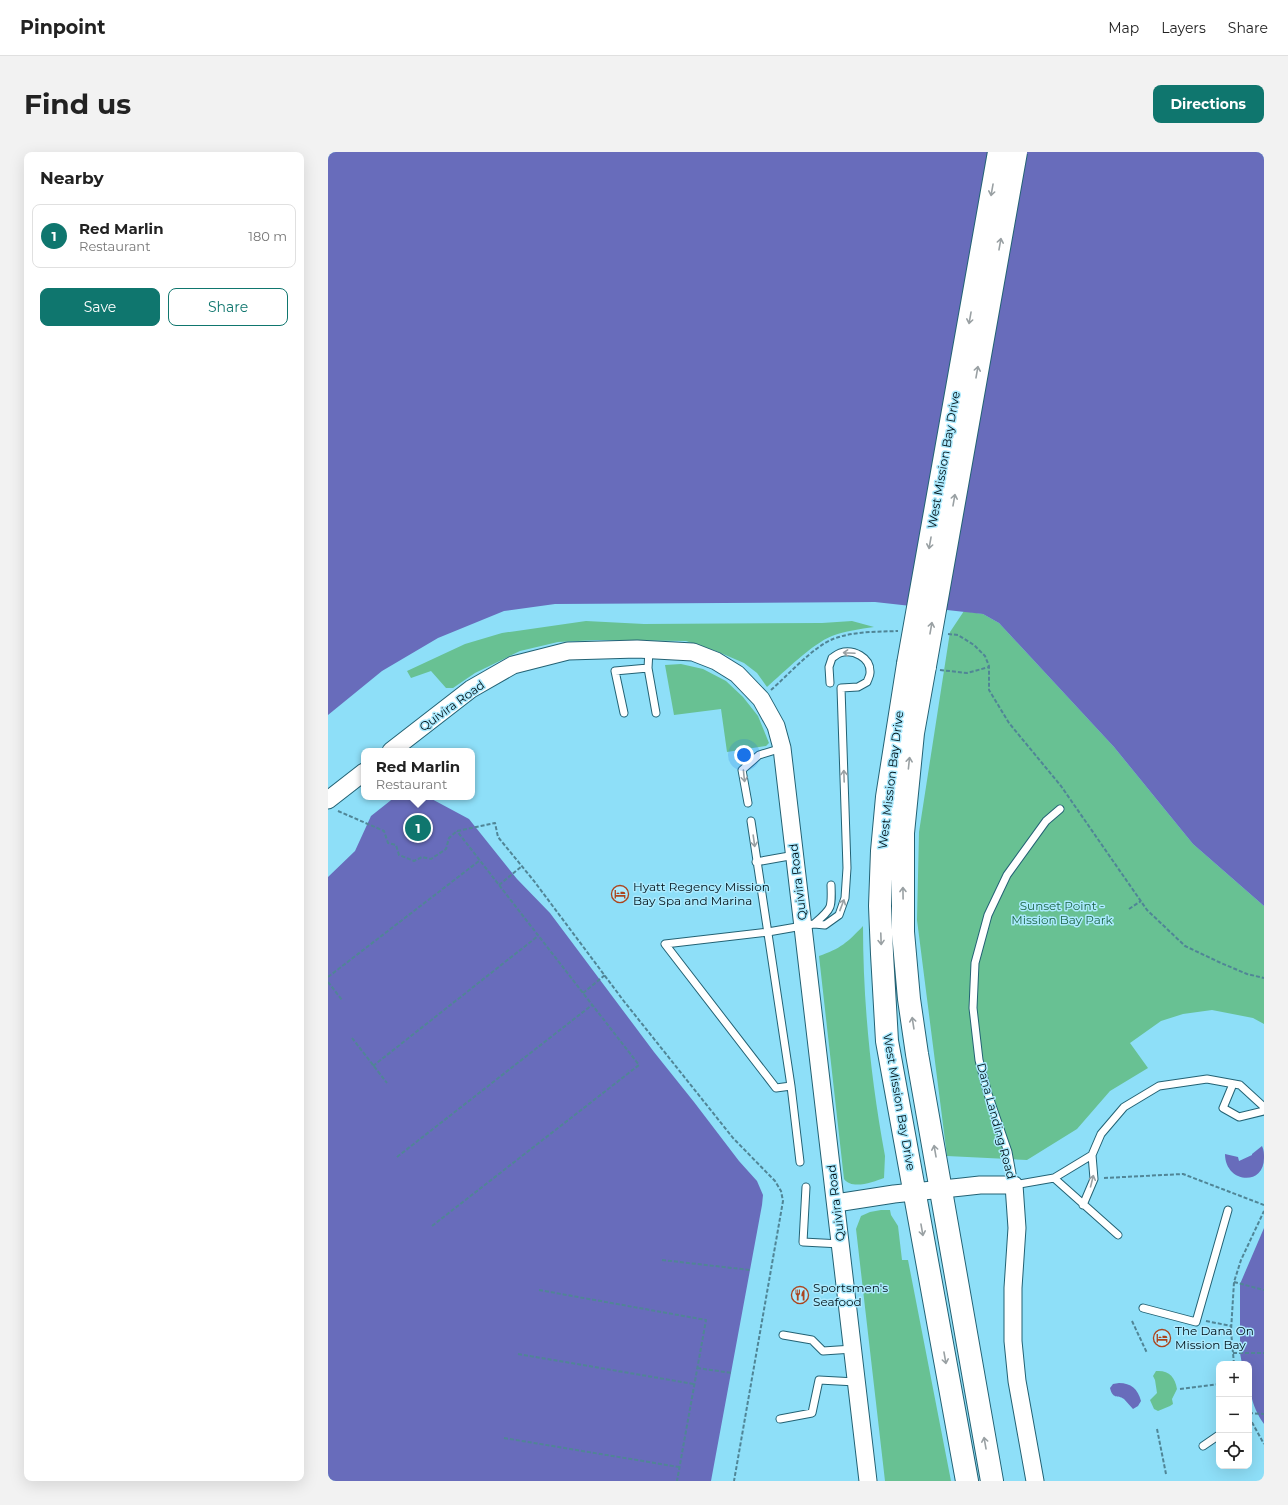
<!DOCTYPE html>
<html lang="en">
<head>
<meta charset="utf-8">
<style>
  :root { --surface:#fff; --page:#f2f2f2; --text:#222; --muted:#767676; --line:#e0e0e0; --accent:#0f766e }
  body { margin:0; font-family:Montserrat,sans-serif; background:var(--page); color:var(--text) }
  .controls { position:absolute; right:12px; bottom:12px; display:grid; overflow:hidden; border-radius:8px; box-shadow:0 4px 16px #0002 }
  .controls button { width:36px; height:36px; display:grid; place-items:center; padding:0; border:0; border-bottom:1px solid var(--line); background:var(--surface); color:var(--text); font:20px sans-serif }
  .you { position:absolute; left:416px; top:603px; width:14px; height:14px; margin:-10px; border:3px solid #fff; border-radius:50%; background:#1a73e8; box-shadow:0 0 0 6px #1a73e833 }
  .badge { display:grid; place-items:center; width:26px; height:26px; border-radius:50%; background:var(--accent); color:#fff; font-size:13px; font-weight:700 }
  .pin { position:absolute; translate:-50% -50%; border:2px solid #fff; box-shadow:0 1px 4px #0006 }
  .popup { position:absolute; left:33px; top:596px; width:114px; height:52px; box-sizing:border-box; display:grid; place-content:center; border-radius:8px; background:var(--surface); filter:drop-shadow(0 1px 3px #0005); font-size:13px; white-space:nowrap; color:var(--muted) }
  .popup b { font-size:15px; color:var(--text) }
  .popup::after { content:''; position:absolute; left:50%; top:100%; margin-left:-8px; border:8px solid transparent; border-top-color:var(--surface) }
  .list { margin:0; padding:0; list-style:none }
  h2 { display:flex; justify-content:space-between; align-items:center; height:52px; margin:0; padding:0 16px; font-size:17px }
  h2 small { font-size:13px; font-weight:400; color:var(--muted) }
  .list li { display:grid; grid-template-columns:26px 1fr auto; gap:12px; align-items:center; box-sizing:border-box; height:64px; margin:0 8px 8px; padding:0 8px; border:1px solid var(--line); border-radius:8px }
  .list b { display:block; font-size:15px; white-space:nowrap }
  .list p { margin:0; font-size:13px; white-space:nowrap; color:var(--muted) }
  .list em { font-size:13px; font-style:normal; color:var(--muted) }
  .actions { display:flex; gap:8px; padding:12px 16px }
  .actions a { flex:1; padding:9px 0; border:1px solid var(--accent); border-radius:8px; text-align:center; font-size:14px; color:var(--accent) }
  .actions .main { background:var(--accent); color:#fff }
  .icon { flex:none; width:22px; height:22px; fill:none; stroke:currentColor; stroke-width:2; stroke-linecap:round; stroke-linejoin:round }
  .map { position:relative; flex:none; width:936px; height:1329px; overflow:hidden; border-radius:8px }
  header { display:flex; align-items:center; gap:24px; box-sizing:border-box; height:56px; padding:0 20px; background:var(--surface); border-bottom:1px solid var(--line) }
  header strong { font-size:19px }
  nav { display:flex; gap:22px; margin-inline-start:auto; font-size:14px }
  .intro { display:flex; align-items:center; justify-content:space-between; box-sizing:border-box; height:96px; padding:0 24px }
  h1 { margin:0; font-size:28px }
  .button { padding:10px 18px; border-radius:8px; background:var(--accent); color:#fff; font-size:14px; font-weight:700 }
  main { display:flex; gap:24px; padding:0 24px }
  aside { flex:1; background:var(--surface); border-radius:8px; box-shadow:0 4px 16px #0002 }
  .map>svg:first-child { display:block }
  .green { fill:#68c193 }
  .water { fill:#686cbb }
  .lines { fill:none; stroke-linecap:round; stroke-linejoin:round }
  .service-casing { stroke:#236274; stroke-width:9 }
  .tertiary-casing { stroke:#236274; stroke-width:19 }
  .primary-casing { stroke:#236274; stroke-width:24 }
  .path { stroke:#508596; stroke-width:2; stroke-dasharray:4 2; stroke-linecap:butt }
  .service { stroke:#fff; stroke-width:7 }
  .tertiary { stroke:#fff; stroke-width:17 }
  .primary { stroke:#fff; stroke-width:22 }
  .primary-bridge-casing { stroke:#236274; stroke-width:24; stroke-linecap:butt }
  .primary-bridge { stroke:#fff; stroke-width:22 }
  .oneway { stroke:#99a0a3 }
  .labels { text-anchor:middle; stroke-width:3; stroke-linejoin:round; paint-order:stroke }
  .street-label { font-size:12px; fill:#001219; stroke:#abeafe }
  .poi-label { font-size:12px; fill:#001219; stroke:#abeafe; text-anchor:start }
  .park-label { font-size:12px; fill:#1c6645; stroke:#abeafe }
</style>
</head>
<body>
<header>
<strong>Pinpoint</strong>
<nav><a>Map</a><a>Layers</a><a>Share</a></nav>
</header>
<div class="intro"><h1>Find us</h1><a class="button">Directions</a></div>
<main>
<aside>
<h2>Nearby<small></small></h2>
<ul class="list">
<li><span class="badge">1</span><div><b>Red Marlin</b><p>Restaurant</p></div><em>180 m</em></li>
</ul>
<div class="actions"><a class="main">Save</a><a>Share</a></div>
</aside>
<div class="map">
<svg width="936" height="1329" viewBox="0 0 936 1329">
  <rect width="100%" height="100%" fill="#8edff8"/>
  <path class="green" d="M636 459 655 462 671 471 786 595 865 692 936 754V872L925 866 884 858 855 862 833 869 802 891 820 916 782 939 749 977 699 1008 619 1004 589 768 591 680 622 480Z
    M258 469 316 472 494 471 524 469 546 475C532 477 517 479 504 484 484 492 456 520 439 535L429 521 416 511 388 499 358 489 270 488 230 490 192 499 147 521 125 536H118L103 519 83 526 79 519 137 492 174 481Z
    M353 512 375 517 398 529 415 545 430 564 441 591 438 594 399 600 393 557 346 563 337 513Z
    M535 774C535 851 543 928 557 1004L556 1026C545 1030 524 1038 516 1027L491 804C512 797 520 790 535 774Z
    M553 1058H562L563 1063 570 1074 574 1108H580L623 1329H557L528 1077 533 1064 542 1060Z
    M828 1219C841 1218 847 1225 849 1237L844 1247 845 1252 842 1254 830 1259 826 1257 822 1248 829 1241 827 1228 825 1224Z"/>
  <path class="water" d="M0 0H936V754L865 692 786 595 671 471 655 462 547 450 227 452 176 459 110 486 54 519 0 563Z
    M67 645H100L141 667 189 727 222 761 326 900 366 950 411 1009 429 1029 435 1043 434 1053 383 1329H0V725L27 699 43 664Z
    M934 994C936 998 936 1002 936 1006 936 1035 897 1031 897 1002L910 1005 911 1009 924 1003V1002Z
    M936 1076V1272C922 1252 921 1236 921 1212H914L912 1201V1132Z
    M791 1231C803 1231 810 1237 813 1249L810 1254 805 1257C802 1254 799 1250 796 1247 789 1242 785 1248 782 1236L785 1232Z"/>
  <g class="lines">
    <g class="service-casing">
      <path id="service" d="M321 498 320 516 328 561
        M296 561 287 519 320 516
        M420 651 414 618 431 603 454 596
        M732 657 718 669 679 723 660 763 647 811 645 856 651 908 660 942 680 1000 686 1033 726 1026 764 1003 773 982 796 955 831 934 879 927 912 933 936 955
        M423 669 463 934 448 936 337 792 440 780 486 772 497 773 511 763 517 746 519 716 513 536 530 535 539 530C540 527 542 524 542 521 543 505 525 497 512 501 509 502 506 505 504 506L501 515 502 531
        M428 710 467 703
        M486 772C504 756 504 757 503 733
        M905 932 895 956 911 965 936 959
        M463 934 472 1010
        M726 1026 790 1083
        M478 1035 475 1090 513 1092
        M755 1053 766 1027 764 1003
        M815 1156 868 1170 900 1058
        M455 1183 484 1188 495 1199 525 1197
        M452 1267 484 1261 491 1228 528 1230
        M875 1294 891 1283"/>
    </g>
    <g class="tertiary-casing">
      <path id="tertiary" d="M63 599 143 537 185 513 240 499 309 497 365 500 388 509 409 522 433 547 448 574 454 596 540 1329
        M0 648 36 620
        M508 1051 566 1042 634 1035 652 1033H686L689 1076 685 1136V1189L689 1229 707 1329"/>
    </g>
    <g class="primary-casing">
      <path id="primary" d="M580 512 559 645 554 699 552 754 554 802 559 889 639 1329
        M597 514 585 581 575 681V780L581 847 589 902 664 1329"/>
    </g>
    <path class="path" d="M620 482 630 483 646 493 657 504 661 514V538L681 571 733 634 819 758 857 794 893 811 919 822 936 826
      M612 518 639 521 661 515
      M443 538C460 523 485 495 505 487 526 479 548 480 570 479
      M10 659 56 679 60 691 68 693 71 703 86 709 94 705 103 707 118 697 121 686 129 679 167 671 170 685 206 729 295 848 405 986 447 1029 453 1039 455 1049 406 1329
      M171 733 194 714
      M801 757 813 749
      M0 825 151 709
      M0 830 14 848
      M255 841 277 823
      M24 886 59 931
      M45 914 210 784
      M69 1005 264 853
      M776 1026 855 1022 936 1053
      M104 1074 311 913 129 679
      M334 1108 422 1118
      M906 1130 936 1138
      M211 1138 378 1168 349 1329
      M804 1169 819 1201
      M878 1169 903 1174
      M905 1201H936
      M190 1202 366 1232
      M906 1212 903 1179 906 1130 913 1108 936 1059
      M369 1216 404 1221
      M852 1237 891 1232
      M921 1261 936 1262
      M921 1265 936 1292
      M829 1277 838 1322
      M176 1286 351 1315"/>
    <use href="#service" class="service"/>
    <use href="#tertiary" class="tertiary"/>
    <use href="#primary" class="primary"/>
    <g class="primary-bridge-casing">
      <path id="primary-bridge" d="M580 512 671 0
        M597 514 688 0"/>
    </g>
    <use href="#primary-bridge" class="primary-bridge"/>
  </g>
  <defs><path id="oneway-shaft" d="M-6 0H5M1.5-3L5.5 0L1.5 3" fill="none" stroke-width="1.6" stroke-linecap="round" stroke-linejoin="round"/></defs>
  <g class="oneway">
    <use href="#oneway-shaft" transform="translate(664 38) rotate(100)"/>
    <use href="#oneway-shaft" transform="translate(672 92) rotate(-80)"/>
    <use href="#oneway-shaft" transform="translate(642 166) rotate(100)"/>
    <use href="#oneway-shaft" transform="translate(649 220) rotate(-80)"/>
    <use href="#oneway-shaft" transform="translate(626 348) rotate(-80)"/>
    <use href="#oneway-shaft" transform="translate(602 391) rotate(100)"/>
    <use href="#oneway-shaft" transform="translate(603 476) rotate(-80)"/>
    <use href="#oneway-shaft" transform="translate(521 501) rotate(-177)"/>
    <use href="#oneway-shaft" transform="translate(581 611) rotate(-84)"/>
    <use href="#oneway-shaft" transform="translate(416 624) rotate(84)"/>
    <use href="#oneway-shaft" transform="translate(516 624) rotate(-92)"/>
    <use href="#oneway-shaft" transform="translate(426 689) rotate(82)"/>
    <use href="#oneway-shaft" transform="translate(575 741) rotate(-91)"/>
    <use href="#oneway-shaft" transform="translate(514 753) rotate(-69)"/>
    <use href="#oneway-shaft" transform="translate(553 787) rotate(88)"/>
    <use href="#oneway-shaft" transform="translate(585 871) rotate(-99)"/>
    <use href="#oneway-shaft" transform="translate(607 999) rotate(-100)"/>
    <use href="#oneway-shaft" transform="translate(764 1029) rotate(-76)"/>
    <use href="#oneway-shaft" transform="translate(594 1078) rotate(80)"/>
    <use href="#oneway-shaft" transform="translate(617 1206) rotate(80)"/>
    <use href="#oneway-shaft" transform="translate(657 1291) rotate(-100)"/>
  </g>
  <defs>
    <g id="hotel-ring" transform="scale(0.9)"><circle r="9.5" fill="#abeafe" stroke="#ab451e" stroke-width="1.5"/><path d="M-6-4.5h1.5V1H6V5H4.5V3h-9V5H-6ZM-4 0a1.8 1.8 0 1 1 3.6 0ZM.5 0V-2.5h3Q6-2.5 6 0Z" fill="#ab451e"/></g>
    <g id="restaurant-ring" transform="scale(0.9)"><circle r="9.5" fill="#abeafe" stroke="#ab451e" stroke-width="1.5"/><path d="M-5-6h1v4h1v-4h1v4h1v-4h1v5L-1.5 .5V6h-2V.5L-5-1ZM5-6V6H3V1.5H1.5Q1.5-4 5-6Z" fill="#ab451e"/></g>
  </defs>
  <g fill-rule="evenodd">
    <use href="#hotel-ring" x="292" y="742"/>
    <use href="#restaurant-ring" x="472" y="1143"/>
    <use href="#hotel-ring" x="834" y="1186"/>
  </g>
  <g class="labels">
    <g class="street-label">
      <text transform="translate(616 308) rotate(-80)" y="4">West Mission Bay Drive</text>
      <text transform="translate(124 554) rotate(-36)" y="4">Quivira Road</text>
      <text transform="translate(563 628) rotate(-83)" y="4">West Mission Bay Drive</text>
      <text transform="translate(470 730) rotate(-97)" y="4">Quivira Road</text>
      <text transform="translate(571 950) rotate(80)" y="4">West Mission Bay Drive</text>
      <text transform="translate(668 969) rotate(75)" y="4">Dana Landing Road</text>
      <text transform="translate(508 1051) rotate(-97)" y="4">Quivira Road</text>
    </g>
    <g class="poi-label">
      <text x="305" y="739">Hyatt Regency Mission<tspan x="305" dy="14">Bay Spa and Marina</tspan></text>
      <text x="485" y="1140">Sportsmen's<tspan x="485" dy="14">Seafood</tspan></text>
      <text x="847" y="1183">The Dana On<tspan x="847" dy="14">Mission Bay</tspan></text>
    </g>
    <g class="park-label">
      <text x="734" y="758">Sunset Point -<tspan x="734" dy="14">Mission Bay Park</tspan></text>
    </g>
  </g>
</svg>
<div class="controls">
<button>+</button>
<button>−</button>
<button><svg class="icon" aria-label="locate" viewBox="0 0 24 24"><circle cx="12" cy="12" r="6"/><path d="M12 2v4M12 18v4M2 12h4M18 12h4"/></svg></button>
</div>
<div class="you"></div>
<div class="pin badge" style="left:90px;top:676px">1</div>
<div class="popup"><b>Red Marlin</b>Restaurant</div>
</div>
</main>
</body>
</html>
